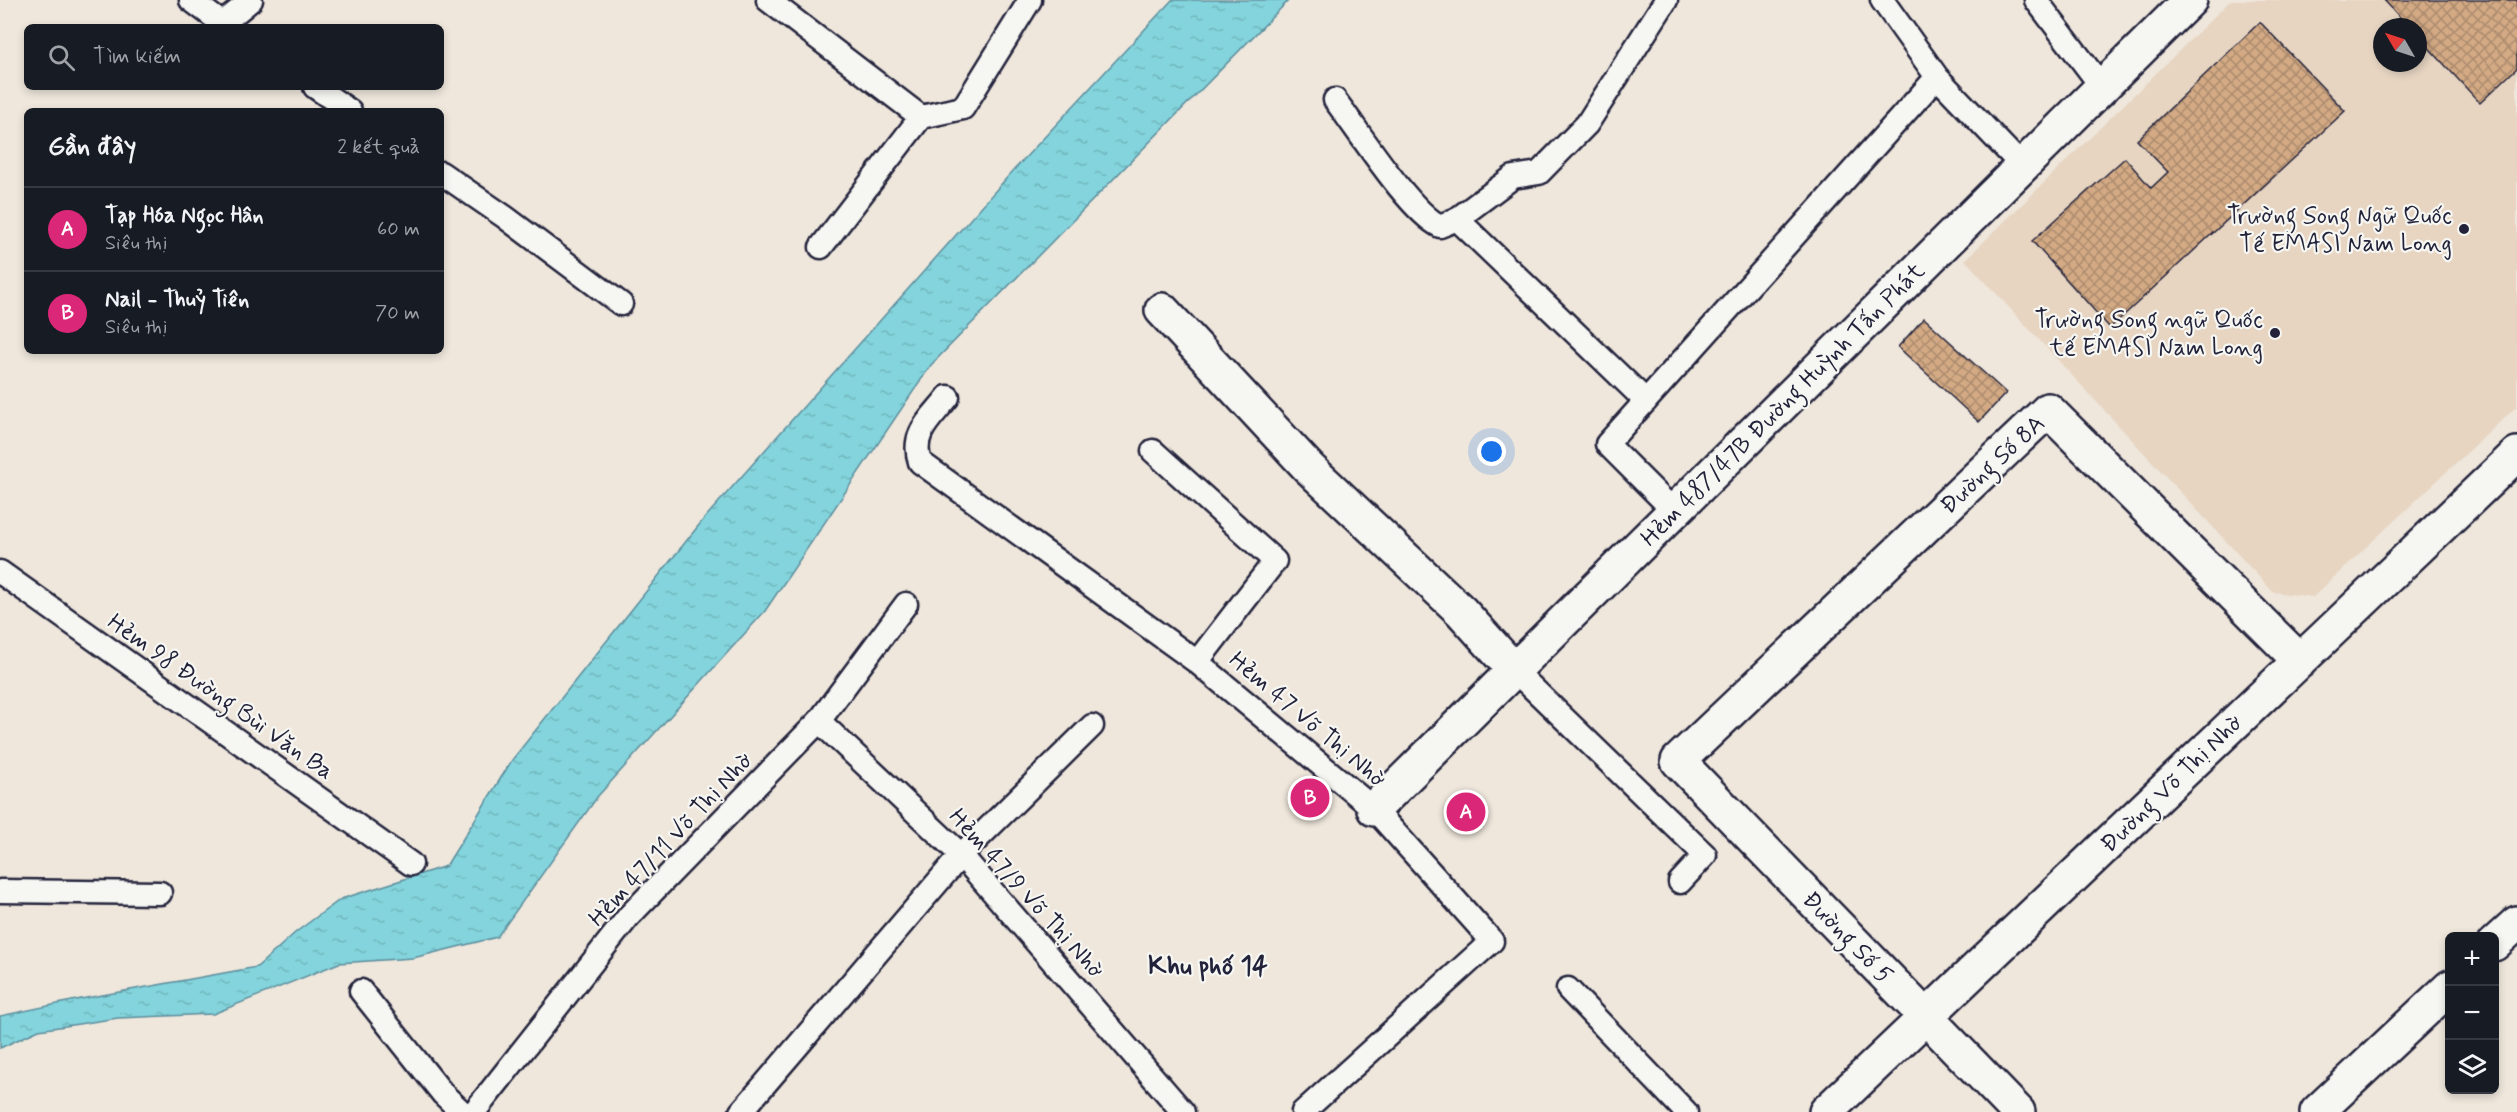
<!DOCTYPE html>
<html lang="vi">
<head>
<meta charset="utf-8">
<style>
  :root { --surface:#171b24; --page:#20242c; --text:#f1f3f6; --muted:#9ea1a6; --line:#363941; --accent:#db2777 }
  body { margin:0; font-family:Mynerve,sans-serif; background:var(--page); color:var(--text) }
  .controls { position:absolute; right:18px; bottom:18px; display:grid; overflow:hidden; border-radius:9px; box-shadow:0 3px 9px #0003 }
  .controls button { width:54px; height:54px; display:grid; place-items:center; padding:0; border:0; border-bottom:2px solid var(--line); background:var(--surface); color:var(--text); font:30px sans-serif }
  .compass { position:absolute; left:2373px; top:18px; width:54px; height:54px; border-radius:50%; background:var(--surface); box-shadow:0 3px 9px #0003; rotate:309deg }
  .you { position:absolute; left:1492px; top:452px; width:21px; height:21px; margin:-15px; border:4px solid #fff; border-radius:50%; background:#1a73e8; box-shadow:0 0 0 9px #1a73e833 }
  .badge { display:grid; place-items:center; width:39px; height:39px; border-radius:50%; background:var(--accent); color:#fff; font-size:20px; font-weight:700 }
  .pin { position:absolute; translate:-50% -50%; border:3px solid #fff; box-shadow:0 2px 6px #0006 }
  .list { margin:0; padding:0; list-style:none }
  h2 { display:flex; justify-content:space-between; align-items:center; height:78px; margin:0; padding:0 24px; font-size:26px }
  h2 small { font-size:20px; font-weight:400; color:var(--muted) }
  .list li { display:grid; grid-template-columns:39px 1fr auto; gap:18px; align-items:center; box-sizing:border-box; height:84px; padding:0 24px; border-top:2px solid var(--line) }
  .list b { display:block; font-size:22px; white-space:nowrap }
  .list p { margin:0; font-size:20px; white-space:nowrap; color:var(--muted) }
  .list em { font-size:20px; font-style:normal; color:var(--muted) }
  .icon { flex:none; width:33px; height:33px; fill:none; stroke:currentColor; stroke-width:2; stroke-linecap:round; stroke-linejoin:round }
  .map { position:relative; flex:none; width:2517px; height:1112px; overflow:hidden }
  .search { position:absolute; background:var(--surface); box-shadow:0 3px 9px #0003; left:24px; top:24px; width:420px; height:66px; display:flex; align-items:center; gap:15px; box-sizing:border-box; padding:0 21px; border-radius:9px; color:var(--muted); font-size:22px }
  .panel { position:absolute; background:var(--surface); box-shadow:0 3px 9px #0003; left:24px; top:108px; width:420px; height:246px; border-radius:9px }
  .map>svg:first-child { display:block }
  .built { fill:#e7d5c2; fill-rule:evenodd }
  .water { fill:url(#water-ripples); stroke:#5c8d9c; stroke-width:1.5 }
  .building { fill:url(#building-cross-hatch); stroke:#22223b; stroke-width:1.5 }
  .lines { fill:none; stroke-linecap:round; stroke-linejoin:round }
  .service-casing { stroke:#22223b; stroke-width:27 }
  .minor-casing { stroke:#22223b; stroke-width:38 }
  .service { stroke:#f6f6f2; stroke-width:22 }
  .minor { stroke:#f6f6f2; stroke-width:33 }
  .poi-dot { fill:#22223b; stroke:#f6f6f2; stroke-width:2 }
  .labels { text-anchor:middle; stroke-width:4.5; stroke-linejoin:round; paint-order:stroke }
  .poi-label { font-size:24px; fill:#22223b; stroke:#f6f6f2; text-anchor:end }
  .street-label { font-size:24px; fill:#22223b; stroke:#f6f6f2 }
  .neighbourhood-label { font-size:26px; font-weight:bold; fill:#22223b; stroke:#f6f6f2 }
</style>
</head>
<body>
<div class="map">
<svg width="2517" height="1112" viewBox="0 0 2517 1112">
  <defs>
    <pattern id="water-ripples" width="26" height="14" patternUnits="userSpaceOnUse" patternTransform="scale(1.5)"><rect width="26" height="14" fill="#83d4dc"/><path d="M2 4q2-2 4 0t4 0M15 11q2-2 4 0t4 0" fill="none" stroke="#71b6be"/></pattern>
    <pattern id="building-cross-hatch" width="8" height="8" patternUnits="userSpaceOnUse" patternTransform="scale(1.5)"><rect width="8" height="8" fill="#d3aa84"/><path d="M0 0l8 8M0 8l8-8" fill="none" stroke="#ab8a6d"/></pattern>
  </defs>
  <rect width="100%" height="100%" fill="#efe7dc"/>
  <filter id="ink" filterUnits="userSpaceOnUse"><feTurbulence type="fractalNoise" baseFrequency=".0167" numOctaves="2"/><feDisplacementMap in="SourceGraphic" scale="12" xChannelSelector="R" yChannelSelector="G"/><feConvolveMatrix kernelMatrix="1 2 1 2 8 2 1 2 1" color-interpolation-filters="sRGB"/></filter>
  <g filter="url(#ink)">
    <path class="built" d="M2231 0H2517V406L2313 597 2273 592 1965 260ZM2382 27H2418V63H2382Z"/>
    <path class="water" d="M1172 0H1289L931 365 765 611 598 796 497 937 413 958 339 963 213 1014 118 1018 39 1030 0 1048V1016L86 998 257 967 296 932 341 899 446 866 512 760 703 520 1012 172Z"/>
    <path class="building" d="M2384 0H2517V68L2480 103 2418 36V27H2409Z
      M2260 22 2345 111 2110 328 2032 241 2125 158 2151 188 2168 172 2137 140Z
      M1924 318 2006 393 1979 422 1898 347Z"/>
    <g class="lines">
      <g class="service-casing">
        <path id="service" d="M191 0 227 27
          M768 0 921 117
          M1882 0 1937 77 2022 166
          M2036 0 2102 87
          M222 24 251 0
          M315 87 350 111
          M1335 100C1358 130 1410 212 1440 226L1457 219 1513 177 1539 173 1587 124 1666 0
          M441 173 505 217 621 304
          M1457 219 1646 401
          M821 247 921 117 963 108 1030 0
          M948 397C932 418 910 433 920 462L1197 662 1374 809 1492 941 1303 1112
          M1153 451 1275 561 1197 662
          M1674 511 1607 444 1937 77
          M0 572 411 864
          M1514 670 1705 855 1680 882
          M819 721 961 855 1183 1112
          M0 891 160 893
          M1568 989 1686 1112
          M361 991 443 1094 462 1112
          M474 1112 629 916 819 721 906 604
          M741 1112 961 855 1092 726"/>
      </g>
      <g class="minor-casing">
        <path id="minor" d="M1162 310 1309 468 1461 611 1514 670
          M1374 809 2190 0
          M2494 944 2517 923
          M1826 1112 2517 454
          M2018 1112 1678 761 2048 410 2300 661
          M2317 1112 2450 987"/>
      </g>
      <use href="#service" class="service"/>
      <use href="#minor" class="minor"/>
    </g>
  </g>
  <g class="poi-dot">
    <circle cx="2464" cy="229" r="6"/>
    <circle cx="2275" cy="333" r="6"/>
  </g>
  <g class="labels">
    <g class="poi-label">
      <text x="2452" y="223">Trường Song Ngữ Quốc<tspan x="2452" dy="28">Tế EMASI Nam Long</tspan></text>
      <text x="2263" y="327">Trường Song ngữ Quốc<tspan x="2263" dy="28">tế EMASI Nam Long</tspan></text>
    </g>
    <g class="street-label">
      <text transform="translate(1782 404) rotate(-45)" y="8">Hẻm 487/47B Đường Huỳnh Tấn Phát</text>
      <text transform="translate(1992 464) rotate(-43)" y="8">Đường Số 8A</text>
      <text transform="translate(221 696) rotate(35)" y="8">Hẻm 98 Đường Bùi Văn Ba</text>
      <text transform="translate(1308 719) rotate(40)" y="8">Hẻm 47 Võ Thị Nhờ</text>
      <text transform="translate(2171 783) rotate(-44)" y="8">Đường Võ Thị Nhờ</text>
      <text transform="translate(670 839) rotate(-47)" y="8">Hẻm 47/11 Võ Thị Nhờ</text>
      <text transform="translate(1027 893) rotate(48)" y="8">Hẻm 47/9 Võ Thị Nhờ</text>
      <text transform="translate(1848 937) rotate(46)" y="8">Đường Số 5</text>
    </g>
    <g class="neighbourhood-label">
      <text x="1208" y="974">Khu phố 14</text>
    </g>
  </g>
</svg>
<div class="controls">
<button>+</button>
<button>−</button>
<button><svg class="icon" aria-label="layers" viewBox="0 0 24 24"><path d="M12 4l9 5-9 5-9-5zM3 14l9 5 9-5"/></svg></button>
</div>
<svg class="compass" viewBox="-18 -18 36 36"><path d="M0-13l5 13h-10z" fill="#e53935"/><path d="M0 13l5-13h-10z" fill="#9ea1a6"/></svg>
<div class="you"></div>
<div class="pin badge" style="left:1466px;top:812px">A</div>
<div class="pin badge" style="left:1310px;top:798px">B</div>
<div class="search"><svg class="icon" aria-label="search" viewBox="0 0 24 24"><circle cx="10" cy="10" r="6"/><path d="M15 15l6 6"/></svg>Tìm kiếm</div>
<section class="panel">
<h2>Gần đây<small>2 kết quả</small></h2>
<ul class="list">
<li><span class="badge">A</span><div><b>Tạp Hóa Ngọc Hân</b><p>Siêu thị</p></div><em>60 m</em></li>
<li><span class="badge">B</span><div><b>Nail - Thuỷ Tiên</b><p>Siêu thị</p></div><em>70 m</em></li>
</ul>
</section>
</div>
</body>
</html>
